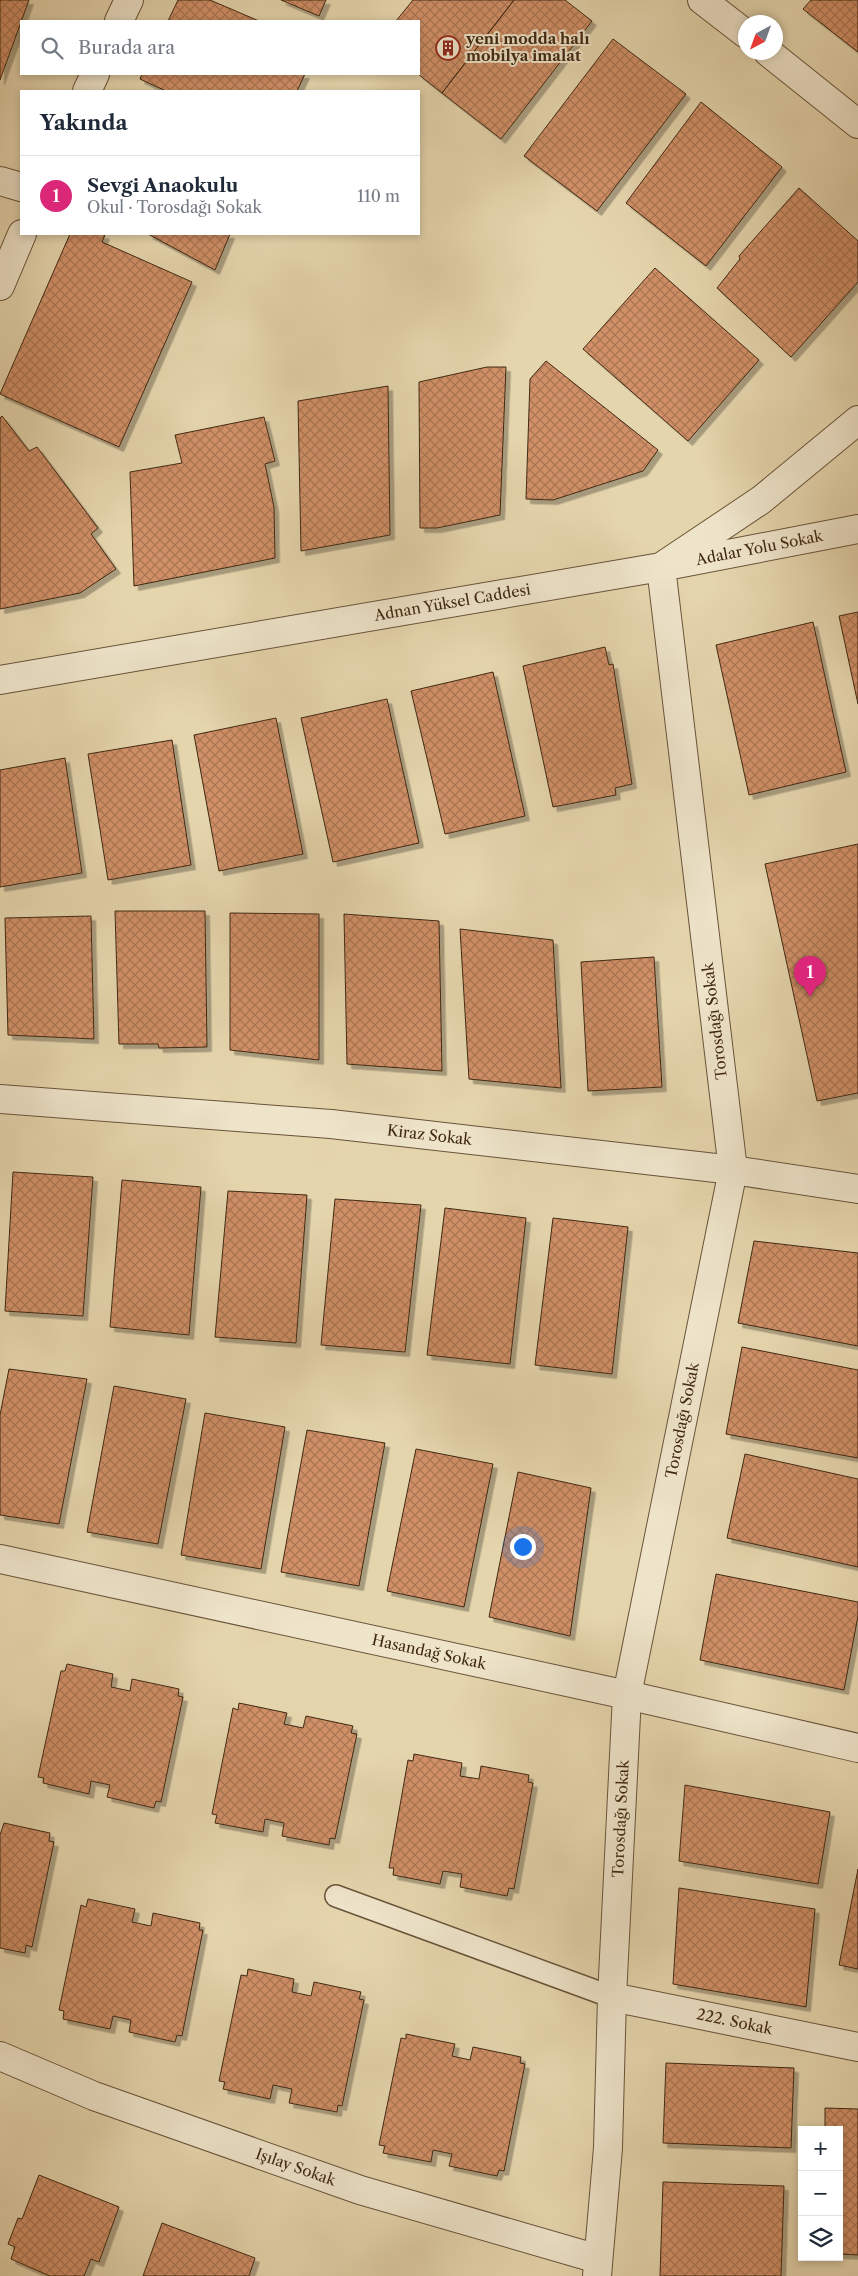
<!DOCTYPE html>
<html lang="tr">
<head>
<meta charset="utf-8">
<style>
  :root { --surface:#fff; --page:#f6f6f7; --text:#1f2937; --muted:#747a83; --line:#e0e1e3; --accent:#db2777 }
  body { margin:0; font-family:"Libre Caslon Text",serif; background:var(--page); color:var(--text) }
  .controls { position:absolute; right:15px; bottom:15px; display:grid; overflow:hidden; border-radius:0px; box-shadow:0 2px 8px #0003 }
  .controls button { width:45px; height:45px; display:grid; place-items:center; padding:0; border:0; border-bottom:1px solid var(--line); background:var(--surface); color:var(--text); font:25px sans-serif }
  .compass { position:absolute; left:738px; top:15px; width:45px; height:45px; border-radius:50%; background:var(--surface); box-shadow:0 2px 8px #0003; rotate:221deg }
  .you { position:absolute; left:522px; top:1546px; width:18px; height:18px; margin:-12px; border:4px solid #fff; border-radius:50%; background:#1a73e8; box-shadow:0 0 0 8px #1a73e833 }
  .badge { display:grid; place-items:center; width:32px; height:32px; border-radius:50%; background:var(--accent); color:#fff; font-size:16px; font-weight:700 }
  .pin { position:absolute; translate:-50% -41px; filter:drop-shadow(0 1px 2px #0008) }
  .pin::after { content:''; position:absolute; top:26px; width:18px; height:15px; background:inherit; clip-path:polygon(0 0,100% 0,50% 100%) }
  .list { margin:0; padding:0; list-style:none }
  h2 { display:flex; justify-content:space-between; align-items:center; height:65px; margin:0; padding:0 20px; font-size:21px }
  h2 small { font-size:16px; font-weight:400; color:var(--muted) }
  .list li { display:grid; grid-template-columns:32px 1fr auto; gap:15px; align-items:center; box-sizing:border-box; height:80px; padding:0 20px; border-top:1px solid var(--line) }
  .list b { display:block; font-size:19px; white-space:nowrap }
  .list p { margin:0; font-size:16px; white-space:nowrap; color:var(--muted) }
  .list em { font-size:16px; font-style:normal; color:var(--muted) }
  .icon { flex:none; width:28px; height:28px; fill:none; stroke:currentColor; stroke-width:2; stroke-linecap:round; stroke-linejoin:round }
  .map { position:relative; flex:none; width:858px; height:2276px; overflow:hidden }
  .search { position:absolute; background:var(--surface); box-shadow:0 2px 8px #0003; left:20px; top:20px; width:400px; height:55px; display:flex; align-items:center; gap:12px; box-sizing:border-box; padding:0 18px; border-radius:0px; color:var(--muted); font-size:19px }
  .panel { position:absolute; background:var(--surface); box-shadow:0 2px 8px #0003; left:20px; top:90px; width:400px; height:145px; border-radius:0px }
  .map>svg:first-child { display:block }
  .building { fill:url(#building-cross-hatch); stroke:#402812; filter:url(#shadow) }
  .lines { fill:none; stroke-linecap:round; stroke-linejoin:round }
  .service-casing { stroke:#695339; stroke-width:24 }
  .minor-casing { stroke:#695339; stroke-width:30 }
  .tertiary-casing { stroke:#695339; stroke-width:30 }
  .service { stroke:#eee4ca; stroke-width:21 }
  .minor { stroke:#eee4ca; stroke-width:28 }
  .tertiary { stroke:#eee4ca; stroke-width:28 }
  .labels { text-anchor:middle; stroke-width:4; stroke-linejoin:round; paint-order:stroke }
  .poi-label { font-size:15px; font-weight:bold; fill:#402812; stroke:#eee4ca; text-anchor:start }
  .street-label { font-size:15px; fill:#402812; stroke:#eee4ca }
</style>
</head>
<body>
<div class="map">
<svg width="858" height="2276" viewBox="0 0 858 2276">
  <defs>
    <pattern id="building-cross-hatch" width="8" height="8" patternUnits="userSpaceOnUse" patternTransform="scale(1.25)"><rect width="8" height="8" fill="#d19067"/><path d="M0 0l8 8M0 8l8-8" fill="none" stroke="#ab7653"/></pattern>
    <filter id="shadow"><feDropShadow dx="4.5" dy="4.5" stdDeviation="0" flood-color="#0004"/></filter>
  </defs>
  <rect width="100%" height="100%" fill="#e5d5ad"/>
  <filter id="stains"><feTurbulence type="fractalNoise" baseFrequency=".004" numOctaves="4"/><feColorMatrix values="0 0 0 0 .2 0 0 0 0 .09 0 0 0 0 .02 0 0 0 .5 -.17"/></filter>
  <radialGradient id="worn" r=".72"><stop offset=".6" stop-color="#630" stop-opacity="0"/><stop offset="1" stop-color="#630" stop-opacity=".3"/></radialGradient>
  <path class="building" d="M0 0H29L0 80Z
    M178 0H210L259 21H168Z
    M281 0H326L319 16Z
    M413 0H514L442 93 418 74 419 21H396Z
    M514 0H565L592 21 501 139 442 93Z
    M811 0H858V52L803 9Z
    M613 39 686 94 597 211 524 156Z
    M142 74H305L297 91H166L140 79Z
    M701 102 782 167 706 266 626 203Z
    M799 188 858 241V282L791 357 717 288 740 259 739 256Z
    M70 234H101L105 235 102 242 192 282 119 447 0 394Z
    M148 234H230L215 270Z
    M655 268 759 360 688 441 583 349Z
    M546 361 658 450 643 471 553 500 526 499 530 379Z
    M487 367H506L500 515 437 528H420L419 382Z
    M388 386 390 535 301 551 298 401Z
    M2 416 29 451 37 447 98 528 91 534 116 569 80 593 0 609V418Z
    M264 417 275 461 265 464 274 507 275 558 134 586 130 472 182 463 175 435Z
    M858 612V704L839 616Z
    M813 622 846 772 749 795 716 645Z
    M605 647 609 665 613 664 632 784 615 788 616 795 553 807 523 666Z
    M493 672 525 816 445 834 411 691Z
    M387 699 419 843 333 862 301 718Z
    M276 718 303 854 219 871 194 735Z
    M172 740 191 865 108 880 88 754Z
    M65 758 82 873 0 887V770Z
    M858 844V1093L817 1101 765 864Z
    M115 911H205L207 1047 159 1048 158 1044H119Z
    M230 913 319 914V1060L230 1050Z
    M344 914 439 921 442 1071 347 1064Z
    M91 916 94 1039 8 1035 5 918Z
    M460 929 553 940 561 1088 469 1079Z
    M654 957 662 1087 588 1091 581 962Z
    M13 1172 93 1177 83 1316 5 1311Z
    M122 1180 201 1187 189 1335 110 1327Z
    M228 1191 307 1195 296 1343 215 1337Z
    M335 1199 421 1205 405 1352 321 1345Z
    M445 1208 526 1218 510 1364 427 1355Z
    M553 1218 628 1227 612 1374 535 1365Z
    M754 1241 858 1253V1346L738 1323Z
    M742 1347 858 1370V1458L726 1434Z
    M9 1369 87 1379 59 1524 0 1515V1415Z
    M114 1386 186 1399 158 1544 87 1532Z
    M205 1413 285 1427 261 1569 181 1555Z
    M307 1430 385 1443 359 1586 281 1572Z
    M416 1449 493 1464 464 1607 387 1591Z
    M745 1454 858 1479V1567L727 1538Z
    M518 1472 591 1488 570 1636 489 1617Z
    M716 1574 858 1602V1616L844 1690 700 1660Z
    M67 1664 113 1674 111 1687 130 1691 132 1679 179 1689 178 1696 183 1697 161 1802 156 1801 154 1808 107 1797 110 1785 91 1781 89 1794 43 1783 44 1778 38 1777 61 1671H65Z
    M239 1703 287 1713 284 1724 303 1728 306 1716 353 1726 351 1733 357 1734 335 1839 330 1838 329 1845 282 1836 284 1823 265 1819 263 1832 215 1823 217 1815 212 1814 233 1708 238 1710Z
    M414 1754 462 1763 460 1776 479 1779 481 1766 529 1775 528 1782 533 1783 514 1889 509 1888 507 1896 460 1887 462 1874 443 1871 440 1884 393 1875 394 1868H389L408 1760 413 1761Z
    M685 1785 830 1812 818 1884 679 1861Z
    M4 1823 50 1833 49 1841 54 1842 32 1947 26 1945 25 1953 0 1948V1835Z
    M858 1869V1969L839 1965Z
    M679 1888 815 1909 806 2007 673 1984Z
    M88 1899 135 1909 132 1922 151 1926 153 1913 200 1923 199 1930H203L182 2036 177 2035 175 2042 129 2032 131 2020 113 2016 110 2029 63 2019 64 2011 59 2010 81 1905 86 1907Z
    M248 1969 294 1979 292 1992 311 1996 314 1982 361 1992 359 1999 364 2000 342 2106 338 2105 337 2112 289 2103 292 2089 273 2085 270 2099 223 2089 225 2082 219 2081 241 1975 247 1976Z
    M406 2034 455 2044 452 2056 470 2060 473 2047 521 2057 520 2063 525 2064 504 2171 499 2170 497 2176 449 2166 452 2154 433 2150 431 2162 383 2153 385 2146 379 2145 401 2038 406 2039Z
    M666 2063 794 2068 791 2148 663 2143Z
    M825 2108 858 2109V2255L839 2254V2130H825Z
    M39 2175 119 2207 99 2262 91 2259 84 2276H50L11 2259 15 2247 8 2244 18 2218 22 2219Z
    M663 2182 784 2186 781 2276H660Z
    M162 2223 255 2258 249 2276H143Z"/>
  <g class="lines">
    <g class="service-casing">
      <path id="service" d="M336 1896 612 1997"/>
    </g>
    <g class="minor-casing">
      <g id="minor">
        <path d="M119 21 129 0"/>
        <path d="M87 91 95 74"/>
        <path d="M0 181 21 187"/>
        <path d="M0 286 22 234"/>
        <path id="s1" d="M0 1099 331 1124 733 1170 858 1189"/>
        <path id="s2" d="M0 1559 627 1695 858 1748"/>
        <path id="s3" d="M612 1997 858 2047"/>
        <path id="s4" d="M0 2056 94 2096 360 2190 598 2259"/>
        <path id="s5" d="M597 2276 608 2148 612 1997 627 1695 733 1170 661 567 858 529"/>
      </g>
    </g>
    <g class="tertiary-casing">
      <g id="tertiary">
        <path d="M702 0 746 34"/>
        <path d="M768 52 858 124"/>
        <path id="s6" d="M0 680 661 567 761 500 858 420"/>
      </g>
    </g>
    <use href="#service" class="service"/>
    <use href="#minor" class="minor"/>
    <use href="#tertiary" class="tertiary"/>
  </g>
  <defs>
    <g id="building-ring" transform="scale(1.25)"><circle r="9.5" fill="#eee4ca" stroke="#8f2418" stroke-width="1.5"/><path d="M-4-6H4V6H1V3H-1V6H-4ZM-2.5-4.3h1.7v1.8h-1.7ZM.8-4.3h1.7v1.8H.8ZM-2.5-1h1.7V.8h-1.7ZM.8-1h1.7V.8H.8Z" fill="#8f2418"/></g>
  </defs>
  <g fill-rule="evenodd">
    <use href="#building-ring" x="448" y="48"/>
  </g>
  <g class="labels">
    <g class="poi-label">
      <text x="466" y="44">yeni modda halı<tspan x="466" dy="17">mobilya imalat</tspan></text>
    </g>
    <g class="street-label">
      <text dy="5" stroke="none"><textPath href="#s5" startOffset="1825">Adalar Yolu Sokak</textPath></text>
      <text dy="5" stroke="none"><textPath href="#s6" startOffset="459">Adnan Yüksel Caddesi</textPath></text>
      <text transform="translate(715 1021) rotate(-97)" y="5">Torosdağı Sokak</text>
      <text dy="5" stroke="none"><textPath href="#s1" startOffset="431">Kiraz Sokak</textPath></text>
      <text dy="5" stroke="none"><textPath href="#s5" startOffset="862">Torosdağı Sokak</textPath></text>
      <text dy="5" stroke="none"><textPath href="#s2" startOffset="439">Hasandağ Sokak</textPath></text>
      <text dy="5" stroke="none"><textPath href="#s5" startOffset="458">Torosdağı Sokak</textPath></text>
      <text dy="5" stroke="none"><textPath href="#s3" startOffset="125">222. Sokak</textPath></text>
      <text dy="5" stroke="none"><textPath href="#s4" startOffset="316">Işılay Sokak</textPath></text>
    </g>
  </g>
  <rect width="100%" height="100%" filter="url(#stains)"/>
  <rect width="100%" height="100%" fill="url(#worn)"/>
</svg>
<div class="controls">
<button>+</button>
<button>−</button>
<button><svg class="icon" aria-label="layers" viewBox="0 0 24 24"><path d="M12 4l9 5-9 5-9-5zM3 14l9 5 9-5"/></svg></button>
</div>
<svg class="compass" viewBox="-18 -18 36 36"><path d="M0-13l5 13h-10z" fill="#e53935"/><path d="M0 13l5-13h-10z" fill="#747a83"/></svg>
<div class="you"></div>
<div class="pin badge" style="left:810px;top:997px">1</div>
<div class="search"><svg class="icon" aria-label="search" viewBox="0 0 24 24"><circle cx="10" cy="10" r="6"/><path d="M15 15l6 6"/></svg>Burada ara</div>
<section class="panel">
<h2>Yakında<small></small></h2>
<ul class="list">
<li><span class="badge">1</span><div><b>Sevgi Anaokulu</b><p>Okul · Torosdağı Sokak</p></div><em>110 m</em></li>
</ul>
</section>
</div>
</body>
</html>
